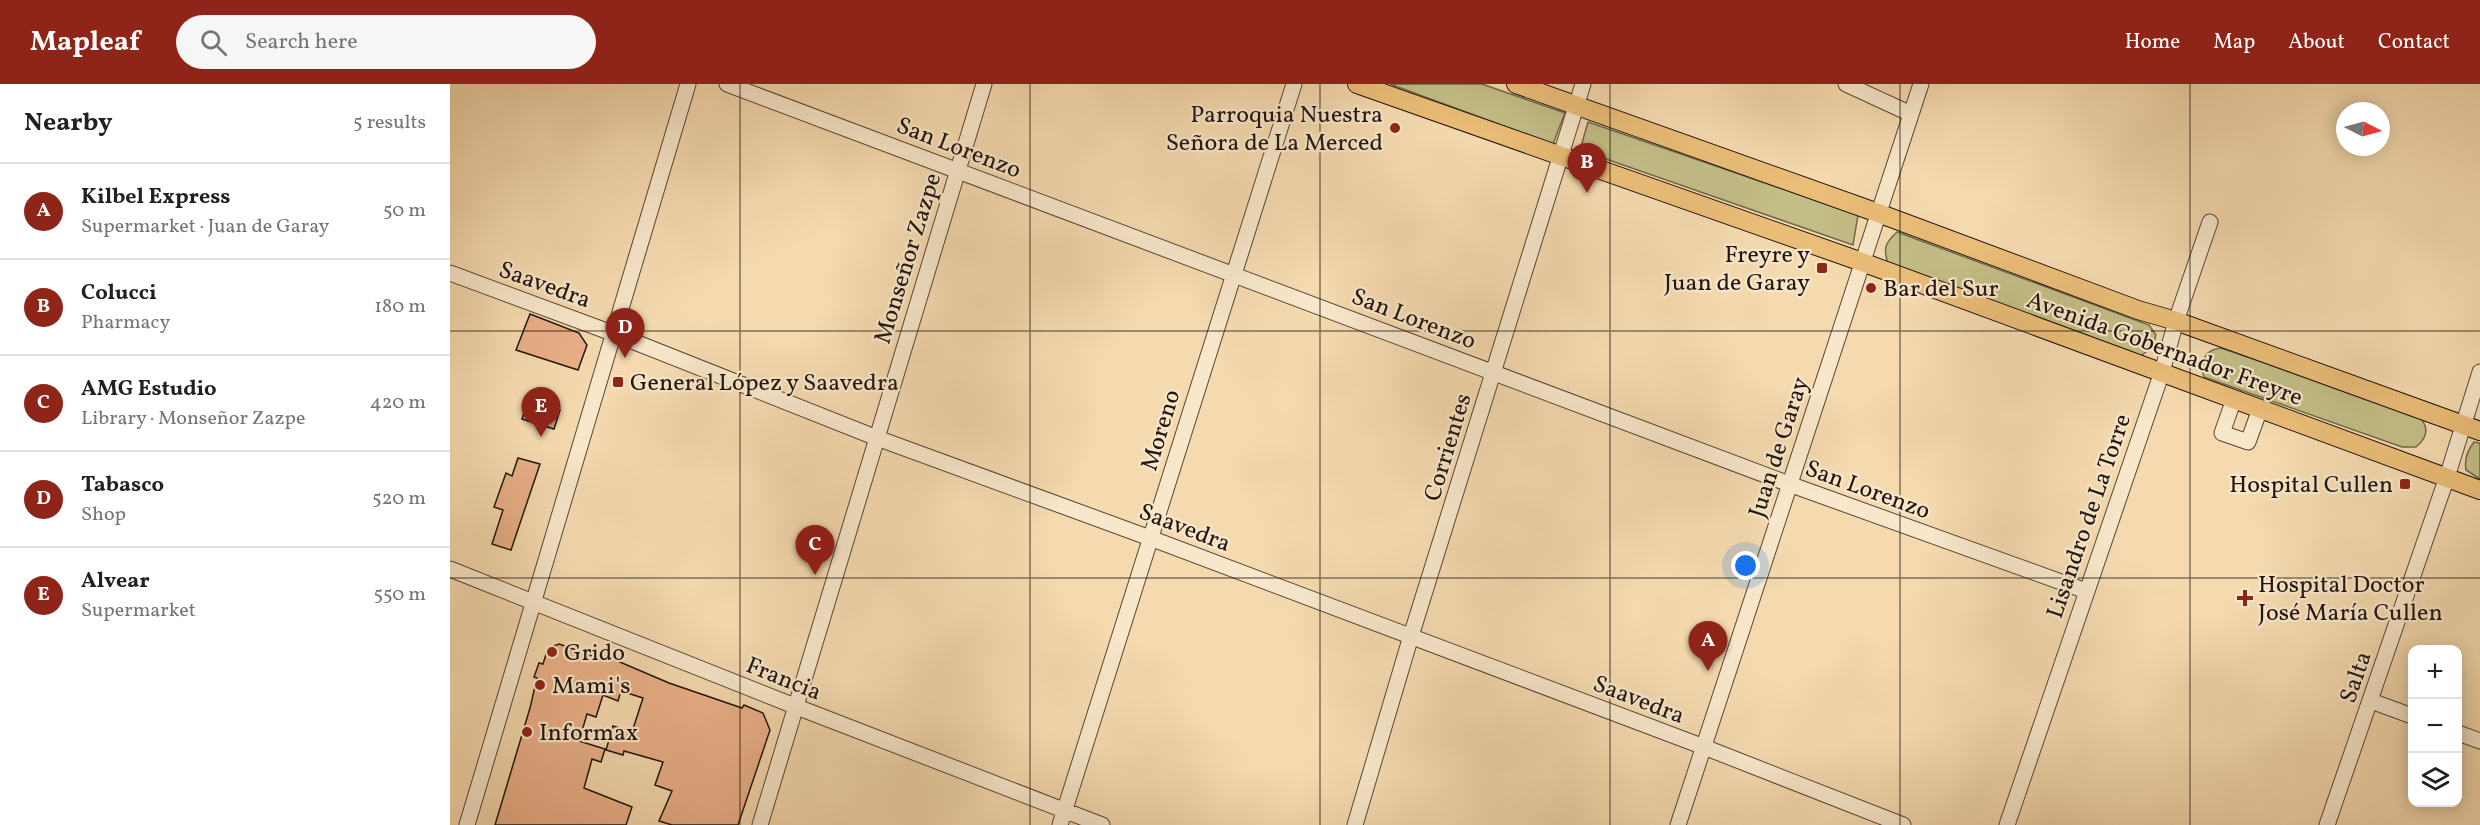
<!DOCTYPE html>
<html lang="en">
<head>
<meta charset="utf-8">
<style>
  :root { --surface:#fff; --page:#f6f6f6; --text:#202124; --muted:#757577; --line:#e0e0e0; --accent:#8f2418 }
  body { margin:0; font-family:Vollkorn,serif; background:var(--page); color:var(--text) }
  .controls { position:absolute; right:18px; bottom:18px; display:grid; overflow:hidden; border-radius:12px; box-shadow:0 3px 15px #0003 }
  .controls button { width:54px; height:54px; display:grid; place-items:center; padding:0; border:0; border-bottom:2px solid var(--line); background:var(--surface); color:var(--text); font:30px sans-serif }
  .compass { position:absolute; left:1886px; top:18px; width:54px; height:54px; border-radius:50%; background:var(--surface); box-shadow:0 3px 15px #0003; rotate:96deg }
  .you { position:absolute; left:1296px; top:482px; width:21px; height:21px; margin:-15px; border:4px solid #fff; border-radius:50%; background:#1a73e8; box-shadow:0 0 0 9px #1a73e833 }
  .badge { display:grid; place-items:center; width:39px; height:39px; border-radius:50%; background:var(--accent); color:#fff; font-size:20px; font-weight:700 }
  .pin { position:absolute; translate:-50% -50px; filter:drop-shadow(0 2px 3px #0008) }
  .pin::after { content:''; position:absolute; top:32px; width:21px; height:18px; background:inherit; clip-path:polygon(0 0,100% 0,50% 100%) }
  .list { margin:0; padding:0; list-style:none }
  h2 { display:flex; justify-content:space-between; align-items:center; height:78px; margin:0; padding:0 24px; font-size:26px }
  h2 small { font-size:20px; font-weight:400; color:var(--muted) }
  .list li { display:grid; grid-template-columns:39px 1fr auto; gap:18px; align-items:center; box-sizing:border-box; height:96px; padding:0 24px; border-top:2px solid var(--line) }
  .list b { display:block; font-size:22px; white-space:nowrap }
  .list p { margin:0; font-size:20px; white-space:nowrap; color:var(--muted) }
  .list em { font-size:20px; font-style:normal; color:var(--muted) }
  .icon { flex:none; width:33px; height:33px; fill:none; stroke:currentColor; stroke-width:2; stroke-linecap:round; stroke-linejoin:round }
  .map { position:relative; flex:none; width:2030px; height:741px; overflow:hidden }
  header { display:flex; align-items:center; gap:36px; box-sizing:border-box; height:84px; padding:0 30px; background:var(--accent); color:#fff }
  header strong { font-size:28px }
  nav { display:flex; gap:33px; margin-inline-start:auto; font-size:21px }
  .search { width:420px; height:54px; background:var(--page); display:flex; align-items:center; gap:15px; box-sizing:border-box; padding:0 21px; border-radius:33px; color:var(--muted); font-size:22px }
  main { display:flex }
  aside { flex:1; background:var(--surface) }
  .map>svg:first-child { display:block }
  .green { fill:#c3bd86; stroke:#72694a; stroke-width:1.5 }
  .building { fill:#eab189; stroke:#22150e; stroke-width:1.5 }
  .lines { fill:none; stroke-linecap:round; stroke-linejoin:round }
  .minor-casing { stroke:#574636; stroke-width:17 }
  .major-casing { stroke:#22150e; stroke-width:20 }
  .minor { stroke:#f8e7cb; stroke-width:15 }
  .major { stroke:#eabd78; stroke-width:18 }
  .grid { fill:none; stroke:#22150e; stroke-width:1.5; stroke-opacity:0.55 }
  .poi-dot { fill:#8f2418; stroke:#f8e7cb; stroke-width:2 }
  .labels { text-anchor:middle; stroke-width:4.5; stroke-linejoin:round; paint-order:stroke }
  .poi-label { font-size:24px; fill:#22150e; stroke:#f8e7cb; text-anchor:start }
  .street-label { font-size:24px; fill:#22150e; stroke:#f8e7cb }
</style>
</head>
<body>
<header>
<strong>Mapleaf</strong>
<div class="search"><svg class="icon" aria-label="search" viewBox="0 0 24 24"><circle cx="10" cy="10" r="6"/><path d="M15 15l6 6"/></svg>Search here</div>
<nav><a>Home</a><a>Map</a><a>About</a><a>Contact</a></nav>
</header>
<main>
<aside>
<h2>Nearby<small>5 results</small></h2>
<ul class="list">
<li><span class="badge">A</span><div><b>Kilbel Express</b><p>Supermarket · Juan de Garay</p></div><em>50 m</em></li>
<li><span class="badge">B</span><div><b>Colucci</b><p>Pharmacy</p></div><em>180 m</em></li>
<li><span class="badge">C</span><div><b>AMG Estudio</b><p>Library · Monseñor Zazpe</p></div><em>420 m</em></li>
<li><span class="badge">D</span><div><b>Tabasco</b><p>Shop</p></div><em>520 m</em></li>
<li><span class="badge">E</span><div><b>Alvear</b><p>Supermarket</p></div><em>550 m</em></li>
</ul>
</aside>
<div class="map">
<svg width="2030" height="741" viewBox="0 0 2030 741">
  <rect width="100%" height="100%" fill="#f5daaf"/>
  <filter id="stains"><feTurbulence type="fractalNoise" baseFrequency=".00333" numOctaves="4"/><feColorMatrix values="0 0 0 0 .2 0 0 0 0 .09 0 0 0 0 .02 0 0 0 .5 -.17"/></filter>
  <radialGradient id="worn" r=".72"><stop offset=".6" stop-color="#630" stop-opacity="0"/><stop offset="1" stop-color="#630" stop-opacity=".3"/></radialGradient>
  <path class="green" d="M940 0H1032L1115 29 1103 60Z
    M1138 38 1408 131 1403 161 1130 66Z
    M1447 148 1699 241 1706 251 1703 262 1691 272 1438 180C1433 164 1435 159 1447 148Z
    M1771 264 1964 329C1979 339 1980 352 1966 363H1952L1754 293C1748 278 1756 265 1771 264Z
    M2024 358 2030 359V395L2016 386C2014 375 2017 367 2024 358Z"/>
  <path class="building" d="M80 230 129 249 137 261 128 286 66 266Z
    M78 316 110 326 104 345 72 335Z
    M68 374 90 380 61 466 42 460 53 426 44 423 56 389 62 392Z
    M109 560 155 576 156 572 219 599 292 624 294 621 313 629 320 646 288 741H222L209 737 222 707 205 701 213 678 174 667 173 671 156 666 163 642 182 648 193 614 171 607 168 617 153 611 146 633 137 630 129 657 155 665 151 678 142 675 134 704 182 723 176 741H45L80 624 87 594 84 593 89 579 93 580 98 564Z"/>
  <g class="lines">
    <g class="minor-casing">
      <path id="minor" d="M277 0 1339 400 1636 507
        M1396 0 1461 30
        M0 189 162 249 427 354 700 454 1254 663 1453 741
        M1784 315 1772 349 1798 358 1810 325
        M0 485 347 623 652 741
        M1921 617 1962 632
        M2008 649 2030 657
        M17 741 238 0
        M310 741 534 0
        M610 741 844 0
        M905 741 961 552 1133 0
        M1228 741 1471 0
        M1557 741 1712 288 1726 237 1760 138
        M1877 741 1997 393 2030 288"/>
    </g>
    <g class="major-casing">
      <path id="major" d="M907 0 1412 178 2030 406
        M1066 0 1428 129 1688 226 1726 237 2030 347"/>
    </g>
    <use href="#minor" class="minor"/>
    <use href="#major" class="major"/>
  </g>
  <path class="grid" d="M290 0V741M580 0V741M870 0V741M1160 0V741M1450 0V741M1740 0V741M0 247H2030M0 494H2030"/>
  <g class="poi-dot">
    <circle cx="945" cy="44" r="6"/>
    <rect x="1366" y="178" width="12" height="12" rx="3"/>
    <circle cx="1421" cy="204" r="6"/>
    <rect x="162" y="292" width="12" height="12" rx="3"/>
    <rect x="1949" y="394" width="12" height="12" rx="3"/>
    <path d="M1792 505h6v6h6v6h-6v6h-6v-6h-6v-6h6z"/>
    <circle cx="102" cy="568" r="6"/>
    <circle cx="90" cy="601" r="6"/>
    <circle cx="77" cy="648" r="6"/>
  </g>
  <g class="labels">
    <g class="poi-label">
      <text x="933" y="38" text-anchor="end">Parroquia Nuestra<tspan x="933" dy="28">Señora de La Merced</tspan></text>
      <text x="1360" y="178" text-anchor="end">Freyre y<tspan x="1360" dy="28">Juan de Garay</tspan></text>
      <text x="1433" y="212">Bar del Sur</text>
      <text x="180" y="306">General López y Saavedra</text>
      <text x="1943" y="408" text-anchor="end">Hospital Cullen</text>
      <text x="1808" y="508">Hospital Doctor<tspan x="1808" dy="28">José María Cullen</tspan></text>
      <text x="114" y="576">Grido</text>
      <text x="102" y="609">Mami's</text>
      <text x="89" y="656">Informax</text>
    </g>
    <g class="street-label">
      <text transform="translate(509 63) rotate(21)" y="8">San Lorenzo</text>
      <text transform="translate(457 174) rotate(-73)" y="8">Monseñor Zazpe</text>
      <text transform="translate(95 200) rotate(20)" y="8">Saavedra</text>
      <text transform="translate(964 234) rotate(21)" y="8">San Lorenzo</text>
      <text transform="translate(1715 264) rotate(20)" y="8">Avenida Gobernador Freyre</text>
      <text transform="translate(710 346) rotate(-73)" y="8">Moreno</text>
      <text transform="translate(997 363) rotate(-73)" y="8">Corrientes</text>
      <text transform="translate(1328 363) rotate(-72)" y="8">Juan de Garay</text>
      <text transform="translate(1418 405) rotate(20)" y="8">San Lorenzo</text>
      <text transform="translate(1638 432) rotate(-71)" y="8">Lisandro de La Torre</text>
      <text transform="translate(735 443) rotate(21)" y="8">Saavedra</text>
      <text transform="translate(1905 593) rotate(-71)" y="8">Salta</text>
      <text transform="translate(334 594) rotate(22)" y="8">Francia</text>
      <text transform="translate(1189 615) rotate(21)" y="8">Saavedra</text>
    </g>
  </g>
  <rect width="100%" height="100%" filter="url(#stains)"/>
  <rect width="100%" height="100%" fill="url(#worn)"/>
</svg>
<div class="controls">
<button>+</button>
<button>−</button>
<button><svg class="icon" aria-label="layers" viewBox="0 0 24 24"><path d="M12 4l9 5-9 5-9-5zM3 14l9 5 9-5"/></svg></button>
</div>
<svg class="compass" viewBox="-18 -18 36 36"><path d="M0-13l5 13h-10z" fill="#e53935"/><path d="M0 13l5-13h-10z" fill="#757577"/></svg>
<div class="you"></div>
<div class="pin badge" style="left:1258px;top:587px">A</div>
<div class="pin badge" style="left:1137px;top:109px">B</div>
<div class="pin badge" style="left:365px;top:491px">C</div>
<div class="pin badge" style="left:175px;top:274px">D</div>
<div class="pin badge" style="left:91px;top:353px">E</div>
</div>
</main>
</body>
</html>
